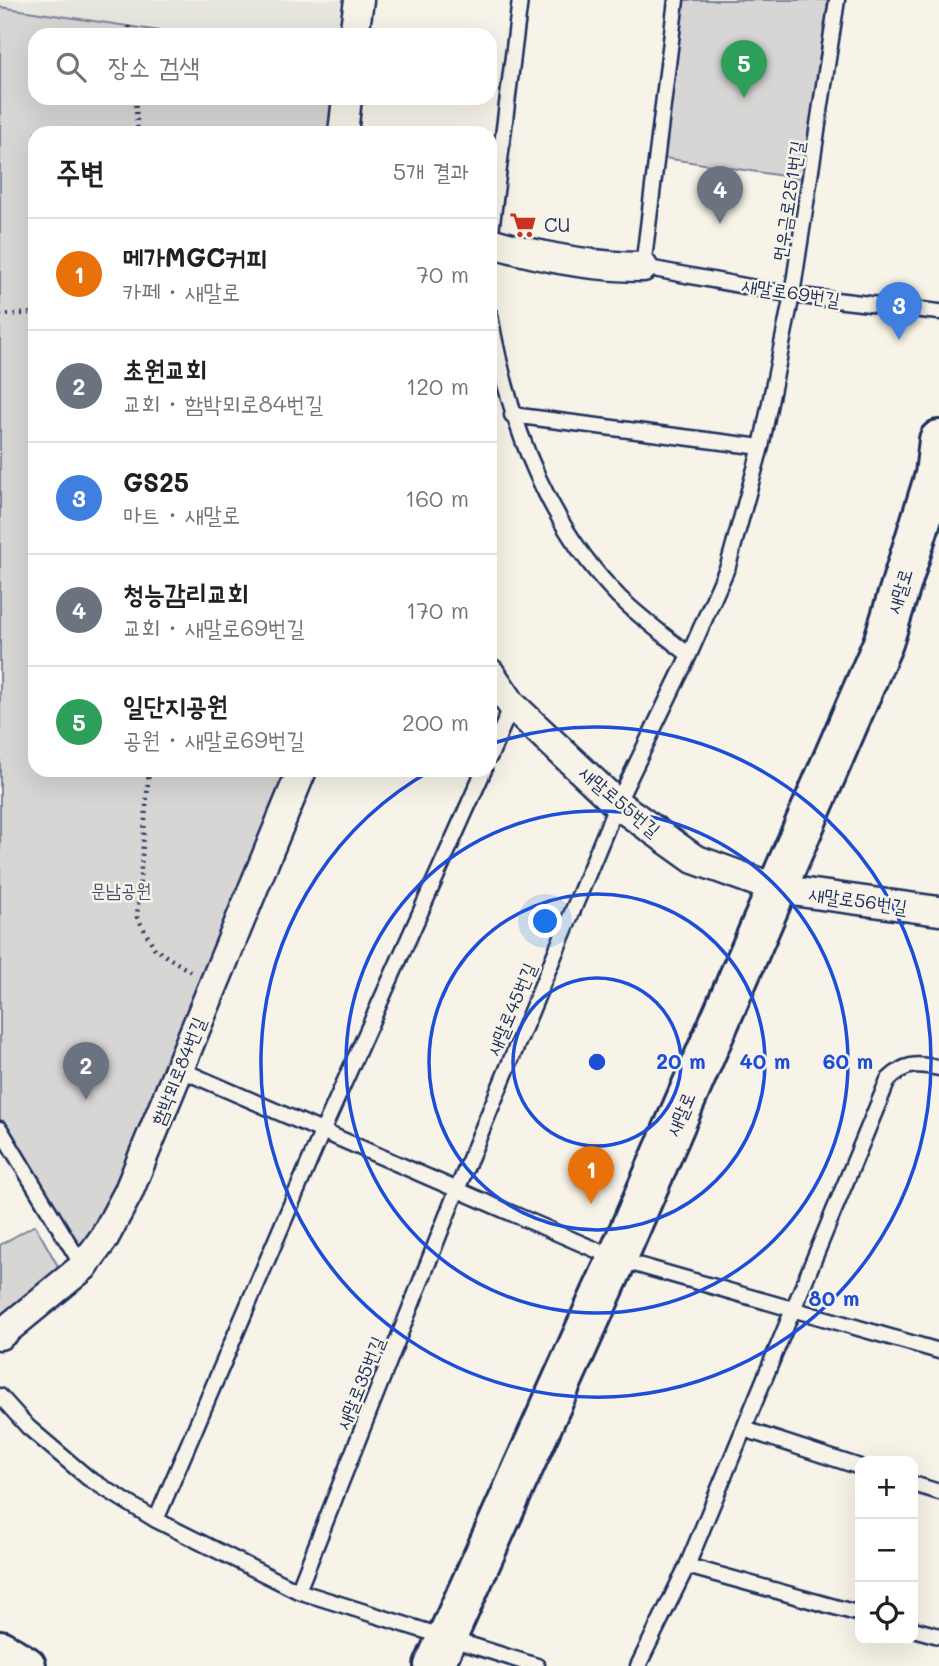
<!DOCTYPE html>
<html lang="ko">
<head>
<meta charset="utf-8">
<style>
  :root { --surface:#fff; --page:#f2f2f2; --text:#202124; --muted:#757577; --line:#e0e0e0; --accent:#c8321e }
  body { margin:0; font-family:Mali,"Poor Story",sans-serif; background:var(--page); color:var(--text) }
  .controls { position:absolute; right:21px; bottom:21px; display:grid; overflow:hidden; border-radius:14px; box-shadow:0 7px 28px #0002 }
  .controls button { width:63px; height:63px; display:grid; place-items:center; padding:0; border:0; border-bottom:2px solid var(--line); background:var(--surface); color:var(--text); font:35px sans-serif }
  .you { position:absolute; left:546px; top:922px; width:24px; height:24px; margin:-18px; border:5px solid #fff; border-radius:50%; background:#1a73e8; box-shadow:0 0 0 10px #1a73e833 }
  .badge { display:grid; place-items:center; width:46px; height:46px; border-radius:50%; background:var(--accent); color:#fff; font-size:23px; font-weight:700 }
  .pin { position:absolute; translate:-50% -58px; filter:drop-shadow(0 2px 4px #0008) }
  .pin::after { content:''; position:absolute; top:37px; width:24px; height:21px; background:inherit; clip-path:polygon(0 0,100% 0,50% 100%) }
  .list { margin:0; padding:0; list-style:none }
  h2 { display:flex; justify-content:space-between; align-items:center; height:91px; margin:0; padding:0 28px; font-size:30px }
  h2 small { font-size:23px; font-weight:400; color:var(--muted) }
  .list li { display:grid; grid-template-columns:46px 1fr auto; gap:21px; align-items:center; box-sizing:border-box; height:112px; padding:0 28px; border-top:2px solid var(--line) }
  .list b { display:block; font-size:26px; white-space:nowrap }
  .list p { margin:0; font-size:23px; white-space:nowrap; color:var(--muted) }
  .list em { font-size:23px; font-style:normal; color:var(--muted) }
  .icon { flex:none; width:38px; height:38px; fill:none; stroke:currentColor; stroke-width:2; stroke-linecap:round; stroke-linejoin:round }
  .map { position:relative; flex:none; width:939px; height:1666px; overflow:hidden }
  .search { position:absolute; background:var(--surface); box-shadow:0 7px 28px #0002; left:28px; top:28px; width:469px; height:77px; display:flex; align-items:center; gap:18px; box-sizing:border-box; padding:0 24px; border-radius:21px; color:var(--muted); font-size:26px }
  .panel { position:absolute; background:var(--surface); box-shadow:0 7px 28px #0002; left:28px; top:126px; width:469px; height:651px; border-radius:21px }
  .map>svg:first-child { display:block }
  .built { fill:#e6e5de }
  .green { fill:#d7d6d4; stroke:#798299; stroke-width:2 }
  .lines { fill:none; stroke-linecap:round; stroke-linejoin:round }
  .lane-casing { stroke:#1b2f5e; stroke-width:19 }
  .street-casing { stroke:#1b2f5e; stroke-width:33 }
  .secondary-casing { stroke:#1b2f5e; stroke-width:44 }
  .path { stroke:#1b2f5e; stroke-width:4.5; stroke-dasharray:2 5; stroke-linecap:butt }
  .lane { stroke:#f7f3e8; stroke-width:14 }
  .street { stroke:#f7f3e8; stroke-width:28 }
  .secondary { stroke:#f7f3e8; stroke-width:38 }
  .ring { fill:none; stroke:#1d4ed8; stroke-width:3.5 }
  .labels { text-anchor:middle; stroke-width:5; stroke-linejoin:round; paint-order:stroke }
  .street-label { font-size:19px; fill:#1b2f5e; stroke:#f7f3e8 }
  .poi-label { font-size:19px; fill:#1b2f5e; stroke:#f7f3e8; text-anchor:start }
  .park-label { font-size:19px; fill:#415076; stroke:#f7f3e8 }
  .centre { fill:#1d4ed8; stroke:#f7f3e8; stroke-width:3.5 }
  .ring-label { font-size:21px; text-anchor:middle; font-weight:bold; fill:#1d4ed8; stroke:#f7f3e8; stroke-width:5; stroke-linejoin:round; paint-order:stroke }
</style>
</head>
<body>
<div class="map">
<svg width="939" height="1666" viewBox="0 0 939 1666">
  <rect width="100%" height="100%" fill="#f7f3e8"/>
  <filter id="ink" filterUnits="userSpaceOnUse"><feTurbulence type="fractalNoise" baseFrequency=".0143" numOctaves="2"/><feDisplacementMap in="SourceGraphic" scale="14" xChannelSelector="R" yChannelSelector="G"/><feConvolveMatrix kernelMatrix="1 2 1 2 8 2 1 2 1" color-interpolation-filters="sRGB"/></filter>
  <g filter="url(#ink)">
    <path class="built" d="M0 0H358L354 35H212L0 7Z"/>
    <path class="green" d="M676 0H837L810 180 657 157Z
      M0 7 188 35H35V98H335L336 133H35V770H302L83 1267 0 1129Z
      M35 1225 59 1268 52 1279 0 1317V1245Z"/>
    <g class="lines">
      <g class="lane-casing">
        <path id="lane" d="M676 0 643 267 792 295 939 312
          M490 240 520 0
          M490 315C508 419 544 521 619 597 641 618 665 636 689 655
          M512 415 761 447
          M490 756 512 705
          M179 1069 617 1259 939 1351
          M0 1129 83 1267
          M0 1396 28 1427 88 1478 156 1520 298 1591 537 1666
          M744 1429 860 1467
          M913 1484 939 1492
          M156 1520 322 1132 484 770
          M687 1566 860 1614
          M298 1591 457 1190 617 804 689 655 728 566 761 447 792 295 837 0
          M913 1629 939 1636
          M638 1666 687 1566 888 1080C905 1063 916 1063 939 1068"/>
      </g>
      <g class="street-casing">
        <path id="street" d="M354 35 359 0
          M343 133 347 98
          M490 242C540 257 591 267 643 267
          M490 673 512 705 617 804 694 859 777 889 939 911
          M0 1335 83 1267 104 1238 128 1193 302 770"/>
      </g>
      <g class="secondary-casing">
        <path id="secondary" d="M0 1650 26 1666
          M434 1666 617 1259 883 643 935 475 939 440"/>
      </g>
      <path class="path" d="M129 26V35
        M135 98 138 133
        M0 315 35 313
        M149 770 137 917 155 949 191 972"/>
      <use href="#lane" class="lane"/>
      <use href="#street" class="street"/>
      <use href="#secondary" class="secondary"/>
    </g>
  </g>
  <g class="ring">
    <circle cx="597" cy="1062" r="84"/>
    <circle cx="597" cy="1062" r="168"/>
    <circle cx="597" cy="1062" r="251"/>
    <path d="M491 744A335 335 0 1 1 432 770"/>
  </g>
  <defs>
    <g id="supermarket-bare" transform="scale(2.1)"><path d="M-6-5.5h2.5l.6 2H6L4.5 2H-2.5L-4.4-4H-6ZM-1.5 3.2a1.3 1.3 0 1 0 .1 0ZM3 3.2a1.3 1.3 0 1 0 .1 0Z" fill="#c8321e" stroke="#f7f3e8" stroke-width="2.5" paint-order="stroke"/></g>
  </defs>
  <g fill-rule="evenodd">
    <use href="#supermarket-bare" x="523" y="225"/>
  </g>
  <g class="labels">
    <g class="street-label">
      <text transform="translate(788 201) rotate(-81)" y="7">먼우금로251번길</text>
      <text transform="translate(791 292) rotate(9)" y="7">새말로69번길</text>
      <text transform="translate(899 591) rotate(-73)" y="7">새말로</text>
      <text transform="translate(620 801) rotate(40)" y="7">새말로55번길</text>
      <text transform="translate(858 900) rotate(8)" y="7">새말로56번길</text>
      <text transform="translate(511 1009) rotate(-67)" y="7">새말로45번길</text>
      <text transform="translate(178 1071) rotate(-68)" y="7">함박뫼로84번길</text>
      <text transform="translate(680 1114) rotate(-67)" y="7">새말로</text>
      <text transform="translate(360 1383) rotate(-68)" y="7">새말로35번길</text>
    </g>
    <g class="poi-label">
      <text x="544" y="232">CU</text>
    </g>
    <g class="park-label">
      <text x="121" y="897">문남공원</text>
    </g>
  </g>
  <circle cx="597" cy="1062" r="10" class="centre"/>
  <g class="ring-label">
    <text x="681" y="1069">20 m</text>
    <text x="765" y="1069">40 m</text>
    <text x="848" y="1069">60 m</text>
    <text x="834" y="1306">80 m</text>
  </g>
</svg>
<div class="controls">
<button>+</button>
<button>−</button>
<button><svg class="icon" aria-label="locate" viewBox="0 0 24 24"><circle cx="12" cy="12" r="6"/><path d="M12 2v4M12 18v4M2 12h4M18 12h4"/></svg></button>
</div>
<div class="you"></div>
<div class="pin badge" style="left:591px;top:1204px;background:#e8710a">1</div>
<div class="pin badge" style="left:86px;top:1100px;background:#6b7280">2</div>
<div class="pin badge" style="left:899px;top:340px;background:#3f7fe0">3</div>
<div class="pin badge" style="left:720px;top:224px;background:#6b7280">4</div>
<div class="pin badge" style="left:744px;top:98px;background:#2e9e5b">5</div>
<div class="search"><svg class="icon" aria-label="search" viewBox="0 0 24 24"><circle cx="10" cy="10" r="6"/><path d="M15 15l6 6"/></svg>장소 검색</div>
<section class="panel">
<h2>주변<small>5개 결과</small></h2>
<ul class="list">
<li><span class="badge" style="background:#e8710a">1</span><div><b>메가MGC커피</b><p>카페 · 새말로</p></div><em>70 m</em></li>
<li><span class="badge" style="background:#6b7280">2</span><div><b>초원교회</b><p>교회 · 함박뫼로84번길</p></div><em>120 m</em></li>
<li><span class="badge" style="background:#3f7fe0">3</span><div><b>GS25</b><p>마트 · 새말로</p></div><em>160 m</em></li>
<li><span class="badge" style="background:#6b7280">4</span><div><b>청능감리교회</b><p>교회 · 새말로69번길</p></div><em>170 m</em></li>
<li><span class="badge" style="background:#2e9e5b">5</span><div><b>일단지공원</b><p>공원 · 새말로69번길</p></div><em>200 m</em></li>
</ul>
</section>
</div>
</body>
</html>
